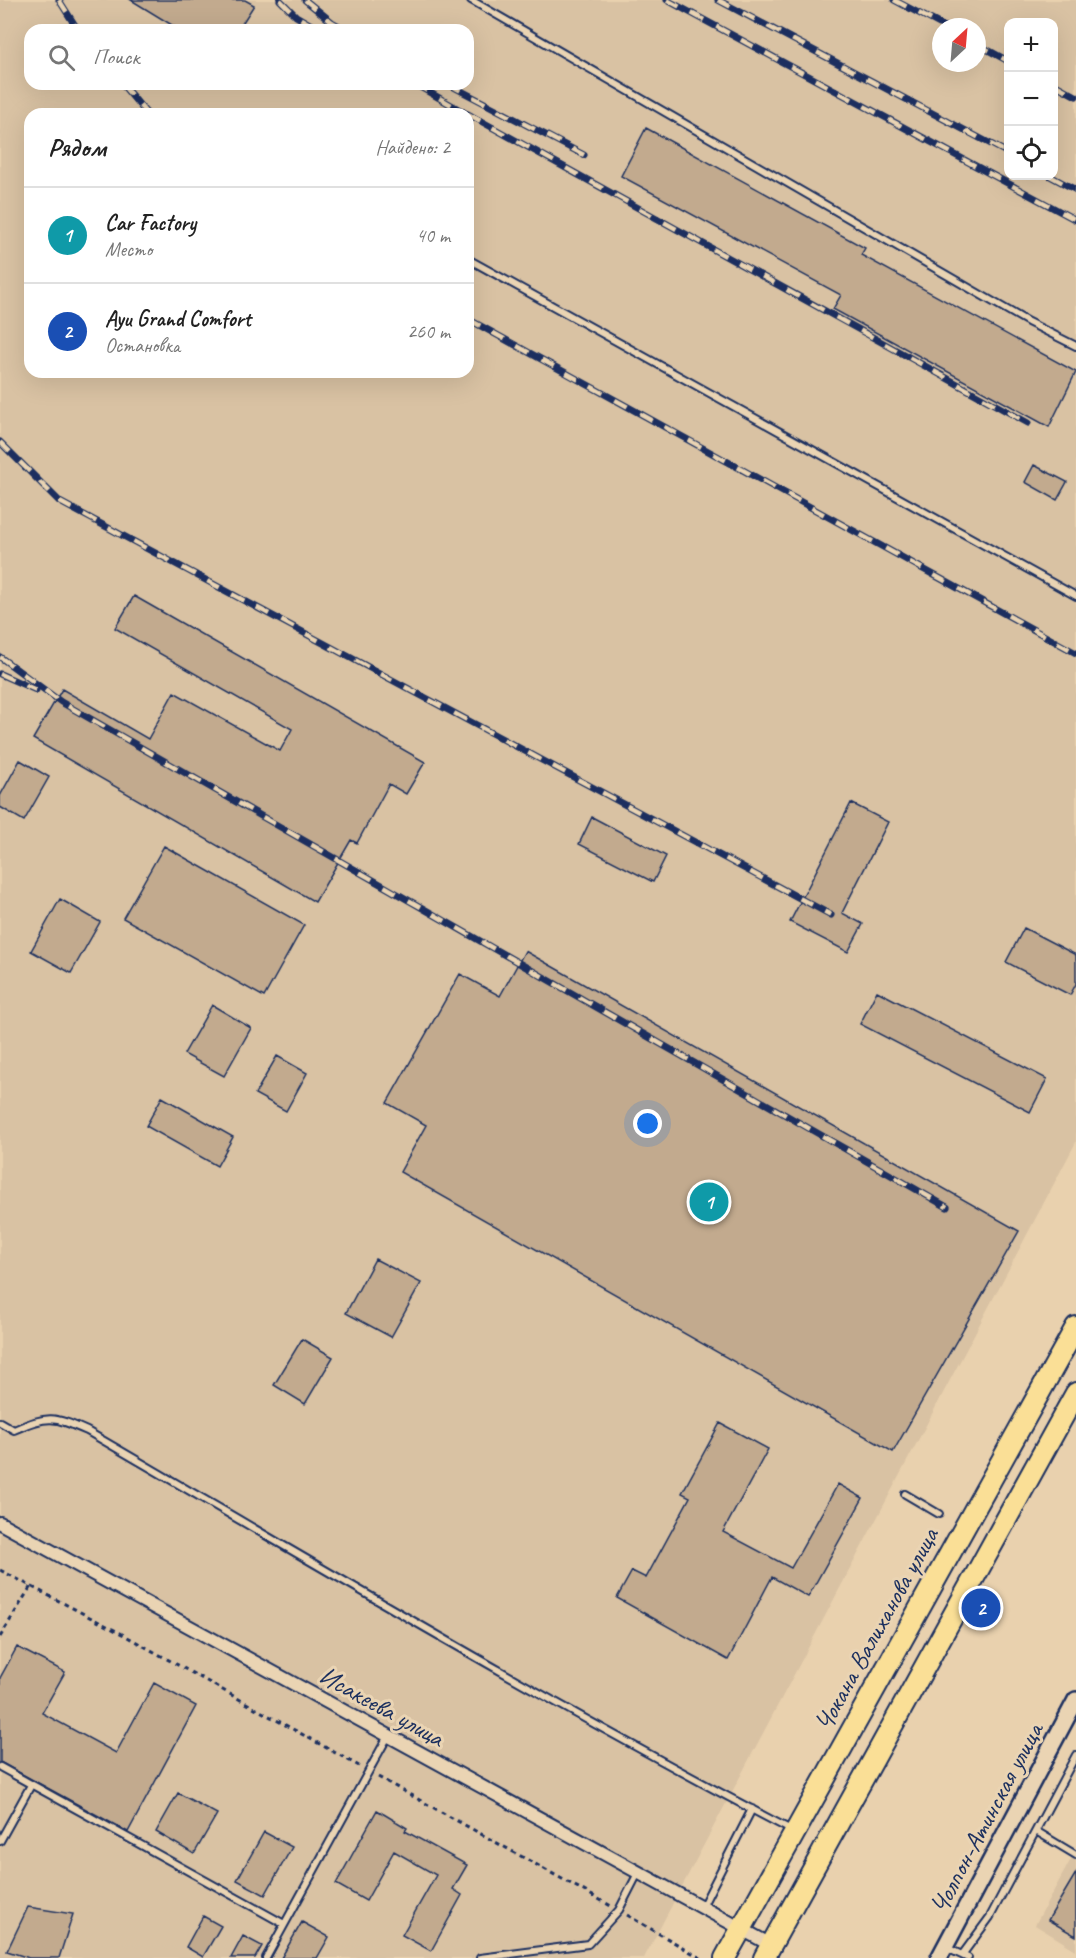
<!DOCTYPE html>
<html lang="ru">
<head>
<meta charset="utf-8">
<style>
  :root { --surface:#fff; --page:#f2f2f2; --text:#222; --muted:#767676; --line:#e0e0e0; --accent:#d93025 }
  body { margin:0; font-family:Caveat,sans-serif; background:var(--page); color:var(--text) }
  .controls { position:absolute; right:18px; top:18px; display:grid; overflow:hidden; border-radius:12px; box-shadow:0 6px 24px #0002 }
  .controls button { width:54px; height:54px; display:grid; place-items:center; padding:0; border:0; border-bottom:2px solid var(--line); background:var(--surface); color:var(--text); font:30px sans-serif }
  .compass { position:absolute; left:932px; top:18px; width:54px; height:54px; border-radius:50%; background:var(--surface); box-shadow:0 6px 24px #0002; rotate:26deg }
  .you { position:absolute; left:648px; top:1124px; width:21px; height:21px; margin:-15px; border:4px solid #fff; border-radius:50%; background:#1a73e8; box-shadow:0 0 0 9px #1a73e833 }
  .badge { display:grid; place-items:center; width:39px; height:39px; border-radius:50%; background:var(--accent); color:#fff; font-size:20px; font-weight:700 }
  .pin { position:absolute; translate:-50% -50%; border:3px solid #fff; box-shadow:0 2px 6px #0006 }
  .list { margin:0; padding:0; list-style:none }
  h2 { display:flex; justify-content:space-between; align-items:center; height:78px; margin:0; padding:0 24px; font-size:26px }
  h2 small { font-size:20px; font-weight:400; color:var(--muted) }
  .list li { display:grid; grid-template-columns:39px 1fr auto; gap:18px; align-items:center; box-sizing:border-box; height:96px; padding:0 24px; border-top:2px solid var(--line) }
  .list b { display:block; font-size:22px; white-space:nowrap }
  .list p { margin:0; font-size:20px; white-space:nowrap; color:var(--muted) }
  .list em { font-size:20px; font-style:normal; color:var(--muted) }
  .icon { flex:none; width:33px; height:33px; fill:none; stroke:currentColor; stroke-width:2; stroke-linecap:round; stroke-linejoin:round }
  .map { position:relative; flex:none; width:1076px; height:1958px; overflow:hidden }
  .search { position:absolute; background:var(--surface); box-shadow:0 6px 24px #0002; left:24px; top:24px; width:450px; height:66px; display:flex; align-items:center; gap:15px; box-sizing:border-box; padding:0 21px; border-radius:18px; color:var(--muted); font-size:22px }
  .panel { position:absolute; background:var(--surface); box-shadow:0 6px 24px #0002; left:24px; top:108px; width:450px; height:270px; border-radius:18px }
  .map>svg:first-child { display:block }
  .built { fill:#d9c2a3; fill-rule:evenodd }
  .building { fill:#c2aa8e; stroke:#1b2f5e; stroke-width:1.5 }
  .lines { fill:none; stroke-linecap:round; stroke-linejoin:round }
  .service-casing { stroke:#1b2f5e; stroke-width:10 }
  .minor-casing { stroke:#1b2f5e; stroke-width:16 }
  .tertiary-casing { stroke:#1b2f5e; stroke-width:20 }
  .primary-casing { stroke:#1b2f5e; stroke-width:24 }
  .path { stroke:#1b2f5e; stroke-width:3; stroke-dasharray:4.5 4.5; stroke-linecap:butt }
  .service { stroke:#ead4b3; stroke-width:6 }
  .minor { stroke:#ead4b3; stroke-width:12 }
  .tertiary { stroke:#ead4b3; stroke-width:15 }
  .primary { stroke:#fadf96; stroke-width:20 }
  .rail-casing { stroke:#1b2f5e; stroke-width:7 }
  .rail { stroke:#ead4b3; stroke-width:4.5; stroke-dasharray:14; stroke-linecap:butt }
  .labels { text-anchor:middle; stroke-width:6; stroke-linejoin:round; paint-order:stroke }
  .street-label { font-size:26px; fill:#1b2f5e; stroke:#ead4b3 }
</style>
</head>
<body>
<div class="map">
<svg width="1076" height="1958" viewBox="0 0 1076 1958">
  <rect width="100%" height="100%" fill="#e9d1ae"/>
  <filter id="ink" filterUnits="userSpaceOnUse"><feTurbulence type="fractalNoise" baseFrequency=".0167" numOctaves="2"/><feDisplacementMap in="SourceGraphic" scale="12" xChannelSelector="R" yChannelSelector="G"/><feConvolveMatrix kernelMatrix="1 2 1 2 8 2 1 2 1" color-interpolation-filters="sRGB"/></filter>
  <g filter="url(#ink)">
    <path class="built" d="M0 0H1076V1142L644 1958H0ZM1008 22H1054V176H1008ZM941 27H977V63H941ZM30 30H468V84H30ZM30 114H468V372H30Z
      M1076 1850V1950L1035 1925Z"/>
    <path class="building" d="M131 0H245L254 5 238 30H180Z
      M646 128 865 248 861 255 1076 372 1049 427 833 309 841 295 621 176Z
      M1034 465 1067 482 1057 500 1025 482Z
      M134 596 425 762 406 794 389 784 357 843 351 840 315 902 33 739 62 689 148 739 174 692 280 751 292 729 115 628Z
      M20 760 49 777 24 821 0 807V796Z
      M851 803 888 822 842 913 863 924 848 952 790 922Z
      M592 817 666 856 653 882 579 844Z
      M164 846 304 925 264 997 123 918Z
      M60 899 100 922 71 973 31 951Z
      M1024 928 1076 955V984L1070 995 1006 962Z
      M525 951 1019 1231 893 1452 400 1172 426 1125 387 1103 460 974 500 996Z
      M877 991 1047 1079 1030 1112 860 1024Z
      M212 1005 251 1028 224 1076 184 1054Z
      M277 1056 307 1073 286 1111 255 1094Z
      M162 1097 233 1137 217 1166 146 1126Z
      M375 1259 421 1283 391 1337 346 1313Z
      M302 1339 333 1357 305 1404 274 1385Z
      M720 1423 768 1449 723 1532 791 1568 838 1484 863 1498 808 1597 772 1577 728 1660 617 1598 632 1571 646 1578 690 1497 682 1493Z
      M17 1647 65 1672 42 1713 116 1753 154 1683 196 1706 128 1832 0 1762V1678Z
      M178 1793 217 1814 194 1854 156 1832Z
      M377 1810 407 1828 405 1831 467 1865 453 1889 462 1895 431 1951 402 1935 436 1875 394 1851 366 1901 336 1884Z
      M264 1832 292 1847 265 1895 237 1880Z
      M1076 1873V1936L1048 1920Z
      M28 1907 73 1914 59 1958H29L7 1951Z
      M203 1916 221 1926 203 1957 186 1947Z
      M302 1922 329 1937 317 1958H281Z
      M243 1936 262 1946 255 1958H231Z"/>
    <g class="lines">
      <g class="service-casing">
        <path id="service" d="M471 0 1028 322 1076 346
          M468 259 1076 596
          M0 1422 14 1430C49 1415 53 1416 87 1431 321 1567 553 1706 793 1831
          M905 1494 939 1514
          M0 1767 284 1924
          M1036 1831 1076 1855
          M0 1841 31 1785
          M702 1907 752 1809
          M945 1947 968 1958
          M962 1955 990 1917 1076 1755
          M266 1958 388 1736
          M480 1958 588 1944 619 1910 638 1873"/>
      </g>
      <g class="minor-casing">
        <path id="minor" d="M0 1523 771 1945"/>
      </g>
      <g class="tertiary-casing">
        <path id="tertiary" d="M939 1958 1076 1700"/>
      </g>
      <g class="primary-casing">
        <path id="primary" d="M725 1958 1076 1327
          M764 1958 1076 1393"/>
      </g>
      <path class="path" d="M0 1570 124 1635 359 1766
        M0 1637 31 1586
        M378 1777 611 1906
        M627 1915 701 1958"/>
      <use href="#service" class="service"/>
      <use href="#minor" class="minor"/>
      <use href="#tertiary" class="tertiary"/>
      <use href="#primary" class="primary"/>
      <g class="rail-casing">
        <path id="rail" d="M59 0 78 30
          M280 0 296 16 320 30
          M305 0 332 22 346 30
          M667 0 1076 220
          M718 0 1008 153
          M894 0 945 27
          M977 44 1008 61
          M122 84 147 114
          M415 84 467 114
          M448 84 584 155
          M1054 84 1076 96
          M468 114 1028 423
          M1050 176 1076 190
          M468 319 1076 653
          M0 442 60 502 831 915
          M0 657 61 702 947 1207
          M0 674 36 690"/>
      </g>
      <use href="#rail" class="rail"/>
    </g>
  </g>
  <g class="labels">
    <g class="street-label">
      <text transform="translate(876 1629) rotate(-61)" y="9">Чокана Валиханова улица</text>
      <text transform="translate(382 1706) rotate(29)" y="9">Исакеева улица</text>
      <text transform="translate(986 1818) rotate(-62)" y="9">Чолпон-Атинская улица</text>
    </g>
  </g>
</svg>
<div class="controls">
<button>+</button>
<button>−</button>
<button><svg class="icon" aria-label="locate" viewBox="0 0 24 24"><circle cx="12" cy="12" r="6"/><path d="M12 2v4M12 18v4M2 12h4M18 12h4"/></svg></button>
</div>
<svg class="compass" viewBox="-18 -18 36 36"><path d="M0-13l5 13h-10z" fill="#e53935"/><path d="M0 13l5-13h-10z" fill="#767676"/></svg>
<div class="you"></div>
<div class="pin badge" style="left:709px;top:1202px;background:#0f9aa8">1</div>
<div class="pin badge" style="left:981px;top:1608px;background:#1a4fb4">2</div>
<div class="search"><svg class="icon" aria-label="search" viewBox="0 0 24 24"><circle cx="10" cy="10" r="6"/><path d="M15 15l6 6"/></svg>Поиск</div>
<section class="panel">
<h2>Рядом<small>Найдено: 2</small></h2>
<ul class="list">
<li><span class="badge" style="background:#0f9aa8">1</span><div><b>Car Factory</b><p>Место</p></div><em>40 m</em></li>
<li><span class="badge" style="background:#1a4fb4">2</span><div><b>Ayu Grand Comfort</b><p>Остановка</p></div><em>260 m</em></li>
</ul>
</section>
</div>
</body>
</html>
